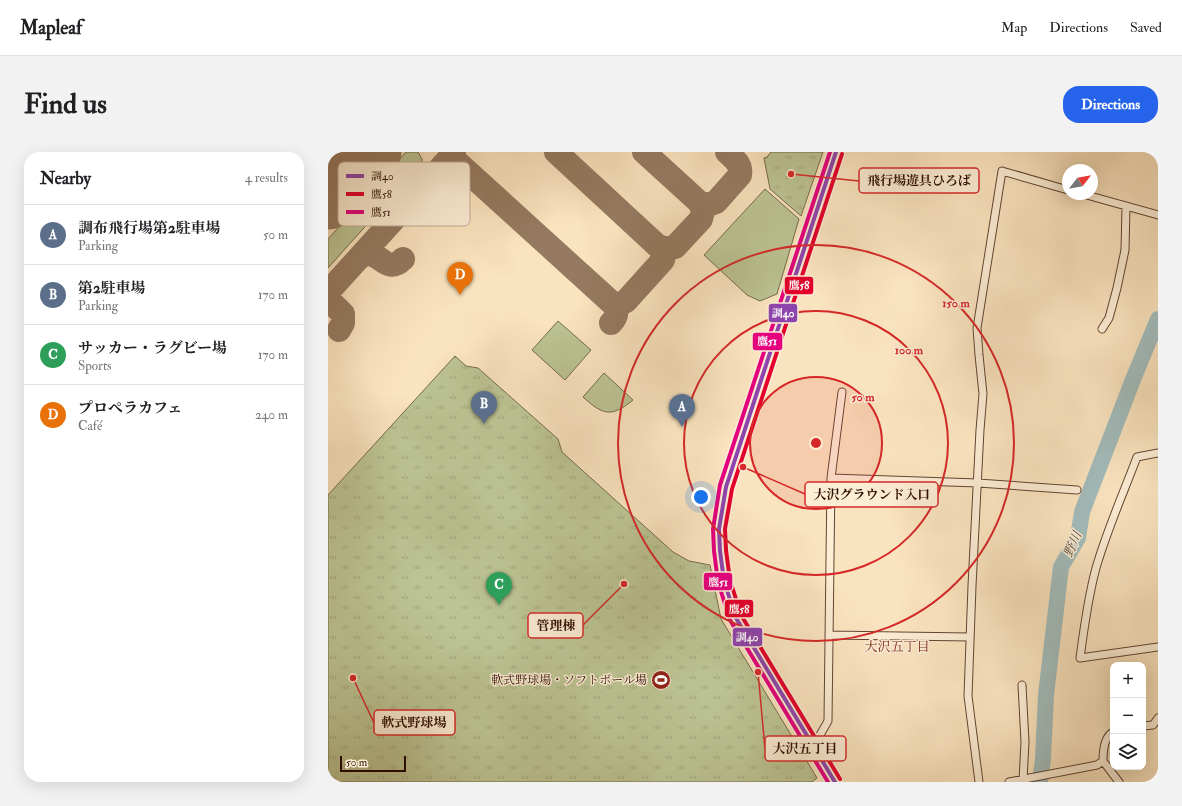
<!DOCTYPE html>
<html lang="en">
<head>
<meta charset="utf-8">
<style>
  :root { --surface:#fff; --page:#f2f2f2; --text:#202124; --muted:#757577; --line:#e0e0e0; --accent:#2563eb }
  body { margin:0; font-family:"IM FELL Double Pica","Noto Serif JP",serif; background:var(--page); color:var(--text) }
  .controls { position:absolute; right:12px; bottom:12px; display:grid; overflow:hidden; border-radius:8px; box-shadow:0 4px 16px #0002 }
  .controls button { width:36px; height:36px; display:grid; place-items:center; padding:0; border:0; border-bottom:1px solid var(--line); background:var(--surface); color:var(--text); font:20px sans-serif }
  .compass { position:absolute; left:734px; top:12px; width:36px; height:36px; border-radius:50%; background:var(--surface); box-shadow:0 4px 16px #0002; rotate:59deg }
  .scale { position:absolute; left:12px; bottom:10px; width:66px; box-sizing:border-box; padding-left:4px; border:2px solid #300f03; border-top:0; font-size:11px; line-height:14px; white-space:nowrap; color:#300f03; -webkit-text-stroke:3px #fcedd5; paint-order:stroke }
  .you { position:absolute; left:373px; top:345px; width:14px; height:14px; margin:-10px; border:3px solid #fff; border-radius:50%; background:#1a73e8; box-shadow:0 0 0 6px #1a73e833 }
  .badge { display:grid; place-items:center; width:26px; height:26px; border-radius:50%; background:var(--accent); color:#fff; font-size:13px; font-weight:700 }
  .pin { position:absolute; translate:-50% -33px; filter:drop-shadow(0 1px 2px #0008) }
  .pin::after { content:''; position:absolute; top:21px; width:14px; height:12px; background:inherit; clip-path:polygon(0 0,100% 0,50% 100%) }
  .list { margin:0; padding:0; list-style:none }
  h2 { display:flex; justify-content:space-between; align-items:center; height:52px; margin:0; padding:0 16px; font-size:17px }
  h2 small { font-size:13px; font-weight:400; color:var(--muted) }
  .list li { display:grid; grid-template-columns:26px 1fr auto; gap:12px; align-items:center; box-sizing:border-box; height:60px; padding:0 16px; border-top:1px solid var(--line) }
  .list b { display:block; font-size:15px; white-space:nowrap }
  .list p { margin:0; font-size:13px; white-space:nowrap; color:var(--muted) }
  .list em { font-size:13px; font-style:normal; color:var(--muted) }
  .icon { flex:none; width:22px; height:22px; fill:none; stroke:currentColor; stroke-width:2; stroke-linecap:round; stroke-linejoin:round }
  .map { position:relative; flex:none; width:830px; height:630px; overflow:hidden; border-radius:16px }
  header { display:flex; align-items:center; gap:24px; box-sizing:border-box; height:56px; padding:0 20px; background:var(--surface); border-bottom:1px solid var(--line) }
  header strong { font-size:19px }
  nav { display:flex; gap:22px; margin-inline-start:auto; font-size:14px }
  .intro { display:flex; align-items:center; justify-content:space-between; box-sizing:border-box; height:96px; padding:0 24px }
  h1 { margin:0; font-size:28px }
  .button { padding:10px 18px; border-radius:16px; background:var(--accent); color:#fff; font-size:14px; font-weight:700 }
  main { display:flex; gap:24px; padding:0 24px }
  aside { flex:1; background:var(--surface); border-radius:16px; box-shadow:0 4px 16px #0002 }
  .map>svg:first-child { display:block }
  .green { fill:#bcc493; stroke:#766a4b }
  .park { fill:url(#park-tufts); stroke:#766a4b }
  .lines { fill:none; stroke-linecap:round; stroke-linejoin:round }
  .river { stroke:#a2bcbc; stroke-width:16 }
  .taxiway { stroke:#957a61; stroke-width:24 }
  .runway { stroke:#957a61; stroke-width:59 }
  .street-casing { stroke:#624432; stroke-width:9 }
  .secondary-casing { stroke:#300f03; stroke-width:12 }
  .street { stroke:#fcedd5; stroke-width:7 }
  .secondary { stroke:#fcedd5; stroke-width:10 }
  .bus-1-casing { stroke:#fcedd5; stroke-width:7 }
  .bus-2-casing { stroke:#fcedd5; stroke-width:7 }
  .bus-3-casing { stroke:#fcedd5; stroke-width:7 }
  .bus-1 { stroke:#8e44ad; stroke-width:4 }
  .bus-2 { stroke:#e4002b; stroke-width:4 }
  .bus-3 { stroke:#e5007d; stroke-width:4 }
  .ring { fill:none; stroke:#d62828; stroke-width:2 }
  .labels { text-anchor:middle; stroke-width:3; stroke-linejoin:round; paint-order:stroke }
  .poi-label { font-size:12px; fill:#300f03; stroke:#fcedd5; text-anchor:end }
  .water-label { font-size:13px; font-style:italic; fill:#584c44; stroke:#fcedd5 }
  .neighbourhood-label { font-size:13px; fill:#7a1f14; stroke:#fcedd5 }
  .key { fill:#fcedd5; stroke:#bfaa96; stroke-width:1 }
  .key-label { font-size:11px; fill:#300f03 }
  .centre { fill:#d62828; stroke:#fcedd5; stroke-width:2 }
  .ring-label { font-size:12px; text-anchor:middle; font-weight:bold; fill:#d62828; stroke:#fcedd5; stroke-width:3; stroke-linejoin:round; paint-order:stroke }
  .leader { fill:none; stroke:#d62828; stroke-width:1.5 }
  .callout-dot { fill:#d62828; stroke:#fcedd5; stroke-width:1.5 }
  .callout { fill:#fcedd5; stroke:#d62828; stroke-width:1.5 }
  .callout-label { font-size:13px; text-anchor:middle; font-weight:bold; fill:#300f03 }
  .line-badge { stroke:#fcedd5; stroke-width:1.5 }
  .badge-label { font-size:11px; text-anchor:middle; font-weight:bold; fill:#fff }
</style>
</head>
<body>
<header>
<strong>Mapleaf</strong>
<nav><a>Map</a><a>Directions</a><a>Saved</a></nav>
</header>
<div class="intro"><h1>Find us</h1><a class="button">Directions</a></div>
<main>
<aside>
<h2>Nearby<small>4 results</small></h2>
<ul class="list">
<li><span class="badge" style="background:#5c6f8a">A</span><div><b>調布飛行場第2駐車場</b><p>Parking</p></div><em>50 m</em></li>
<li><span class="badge" style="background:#5c6f8a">B</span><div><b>第2駐車場</b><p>Parking</p></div><em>170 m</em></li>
<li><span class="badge" style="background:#2e9e5b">C</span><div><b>サッカー・ラグビー場</b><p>Sports</p></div><em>170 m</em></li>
<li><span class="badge" style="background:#e8710a">D</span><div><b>プロペラカフェ</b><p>Café</p></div><em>240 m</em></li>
</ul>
</aside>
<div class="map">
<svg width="830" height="630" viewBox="0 0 830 630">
  <defs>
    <pattern id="park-tufts" width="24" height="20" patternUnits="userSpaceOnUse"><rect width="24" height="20" fill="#bcc493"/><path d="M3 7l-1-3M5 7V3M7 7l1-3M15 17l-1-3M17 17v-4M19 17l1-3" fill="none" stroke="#a2a77d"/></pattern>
  </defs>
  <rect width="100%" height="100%" fill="#fae4bf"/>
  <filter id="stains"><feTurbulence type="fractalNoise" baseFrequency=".005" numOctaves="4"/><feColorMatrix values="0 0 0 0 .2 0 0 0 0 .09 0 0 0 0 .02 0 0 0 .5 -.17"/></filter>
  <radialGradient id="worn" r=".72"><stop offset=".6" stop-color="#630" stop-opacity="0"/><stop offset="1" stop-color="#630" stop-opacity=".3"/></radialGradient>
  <path class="green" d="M0 0H11L0 12Z
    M78 0H90L94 7V11L0 116V87Z
    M437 37 471 67 449 142 432 149 419 143 376 103Z
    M230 169 263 198 237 228 204 198Z
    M276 221 305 248C283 266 275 263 255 245Z"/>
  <path class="park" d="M443 0H495L473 64 442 37 436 6 439 5Z
    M127 204 138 214 150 216 230 287 234 300 345 400 361 409 382 413 393 467 489 626 484 630H0V343Z"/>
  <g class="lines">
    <path class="river" d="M712 630 715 607 718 543 733 415 750 386 754 360 806 225 830 167"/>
    <path class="taxiway" d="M228 0 334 98 336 103 335 108 298 149 292 152 284 151
      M316 0 372 51 380 53 388 50 412 23C414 12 406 7 399 0
      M115 13 121 10 131 12 284 151C291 157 289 165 283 171
      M333 95 340 97 347 95 373 67 375 59 372 51
      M31 106C51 91 56 126 75 107
      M0 140 126 1
      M0 150 4 151 15 162V171L11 178"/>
    <path class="runway" d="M0 48 44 0"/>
    <g class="street-casing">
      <path id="street" d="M755 42 830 63
        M774 177 781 166 789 136 797 98 798 54
        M830 301 809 305C795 342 779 378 768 416 760 445 756 476 752 506L830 495
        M503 326 650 331 749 338
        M501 483 642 485
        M694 533 697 590 695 628
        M815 574 825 573 830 566
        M785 580C776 585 775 599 775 609L791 630
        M483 591 492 583 500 569 503 326 514 240
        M651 630 640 544 644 434 652 278 655 242 651 203 649 176 674 19 740 38
        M681 630 769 613 775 609"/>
    </g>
    <g class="secondary-casing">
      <path id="secondary" d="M507 630 408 466 396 429 392 399 391 377 394 356 398 335 508 0"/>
    </g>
    <use href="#street" class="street"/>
    <use href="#secondary" class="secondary"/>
    <g class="bus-1-casing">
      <path id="bus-1" d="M507 630 408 466 396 429 392 399 391 377 398 335 508 0"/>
    </g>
    <g class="bus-2-casing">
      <path id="bus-2" d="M512 627 413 463 402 428 398 398 397 377 404 337 514 2"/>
    </g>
    <g class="bus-3-casing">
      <path id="bus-3" d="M500 630 402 468 390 430 386 399 385 377 392 333 502 0"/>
    </g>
    <use href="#bus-1" class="bus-1"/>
    <use href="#bus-2" class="bus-2"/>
    <use href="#bus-3" class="bus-3"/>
  </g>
  <circle cx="488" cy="291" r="66" fill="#d62828" fill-opacity=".12"/>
  <g class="ring">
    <circle cx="488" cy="291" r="66"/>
    <circle cx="488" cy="291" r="132"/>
    <circle cx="488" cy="291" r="198"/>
  </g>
  <defs>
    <g id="stadium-disc" transform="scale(1)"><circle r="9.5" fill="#8f2418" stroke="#fcedd5"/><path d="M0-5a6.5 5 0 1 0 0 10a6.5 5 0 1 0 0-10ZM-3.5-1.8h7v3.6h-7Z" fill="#fff"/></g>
  </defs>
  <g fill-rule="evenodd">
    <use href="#stadium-disc" x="333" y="528"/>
  </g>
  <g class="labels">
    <g class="poi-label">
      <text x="319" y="532">軟式野球場・ソフトボール場</text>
    </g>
    <g class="water-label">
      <text transform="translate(744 392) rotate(-66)" y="5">野川</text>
    </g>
    <g class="neighbourhood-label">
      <text x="569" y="499">大沢五丁目</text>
    </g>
  </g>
  <rect x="10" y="10" width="132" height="64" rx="6" class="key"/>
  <rect x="18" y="22" width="18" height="4" fill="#8e44ad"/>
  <rect x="18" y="40" width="18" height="4" fill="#e4002b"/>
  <rect x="18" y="58" width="18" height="4" fill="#e5007d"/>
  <g class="key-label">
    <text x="43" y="28">調40</text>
    <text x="43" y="46">鷹58</text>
    <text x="43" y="64">鷹51</text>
  </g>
  <circle cx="488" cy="291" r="6" class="centre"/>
  <g class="ring-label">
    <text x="628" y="155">150 m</text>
    <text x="581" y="202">100 m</text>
    <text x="535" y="249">50 m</text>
  </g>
  <path class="leader" d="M463 22L531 29M415 315L477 342M296 432L255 473M25 526L46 571M430 520L437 597"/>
  <g class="callout-dot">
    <circle cx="463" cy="22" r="4"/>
    <circle cx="415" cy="315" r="4"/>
    <circle cx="296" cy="432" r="4"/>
    <circle cx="25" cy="526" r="4"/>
    <circle cx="430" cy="520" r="4"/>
  </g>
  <g class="callout">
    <rect x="531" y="16" width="120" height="25" rx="4"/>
    <rect x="477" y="330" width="133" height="25" rx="4"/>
    <rect x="200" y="461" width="55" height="25" rx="4"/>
    <rect x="46" y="558" width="81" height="25" rx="4"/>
    <rect x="437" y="584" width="81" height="25" rx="4"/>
  </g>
  <g class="callout-label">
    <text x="591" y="33">飛行場遊具ひろば</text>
    <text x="544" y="347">大沢グラウンド入口</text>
    <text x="228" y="478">管理棟</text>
    <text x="86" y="575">軟式野球場</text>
    <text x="477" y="601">大沢五丁目</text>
  </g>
  <g class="line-badge">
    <rect x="456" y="124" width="30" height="19" rx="4" fill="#e4002b"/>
    <rect x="440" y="151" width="30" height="20" rx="4" fill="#8e44ad"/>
    <rect x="424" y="180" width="31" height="19" rx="4" fill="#e5007d"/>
    <rect x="375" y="420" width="30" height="19" rx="4" fill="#e5007d"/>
    <rect x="396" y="447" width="30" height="19" rx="4" fill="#e4002b"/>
    <rect x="404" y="475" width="31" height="20" rx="4" fill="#8e44ad"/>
  </g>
  <g class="badge-label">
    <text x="471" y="137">鷹58</text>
    <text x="455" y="165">調40</text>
    <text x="439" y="193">鷹51</text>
    <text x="390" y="434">鷹51</text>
    <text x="411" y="461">鷹58</text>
    <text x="419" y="489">調40</text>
  </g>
  <rect width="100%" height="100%" filter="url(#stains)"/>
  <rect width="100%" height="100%" fill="url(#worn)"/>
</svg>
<div class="controls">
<button>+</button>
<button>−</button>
<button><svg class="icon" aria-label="layers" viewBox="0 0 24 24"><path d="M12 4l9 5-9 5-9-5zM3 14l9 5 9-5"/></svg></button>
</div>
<svg class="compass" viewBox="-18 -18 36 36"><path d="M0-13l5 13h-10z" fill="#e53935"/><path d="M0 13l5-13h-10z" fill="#757577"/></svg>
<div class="scale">50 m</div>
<div class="you"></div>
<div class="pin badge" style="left:354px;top:275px;background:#5c6f8a">A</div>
<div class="pin badge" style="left:156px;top:272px;background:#5c6f8a">B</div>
<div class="pin badge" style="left:171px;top:453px;background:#2e9e5b">C</div>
<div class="pin badge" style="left:132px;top:143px;background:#e8710a">D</div>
</div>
</main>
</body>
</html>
